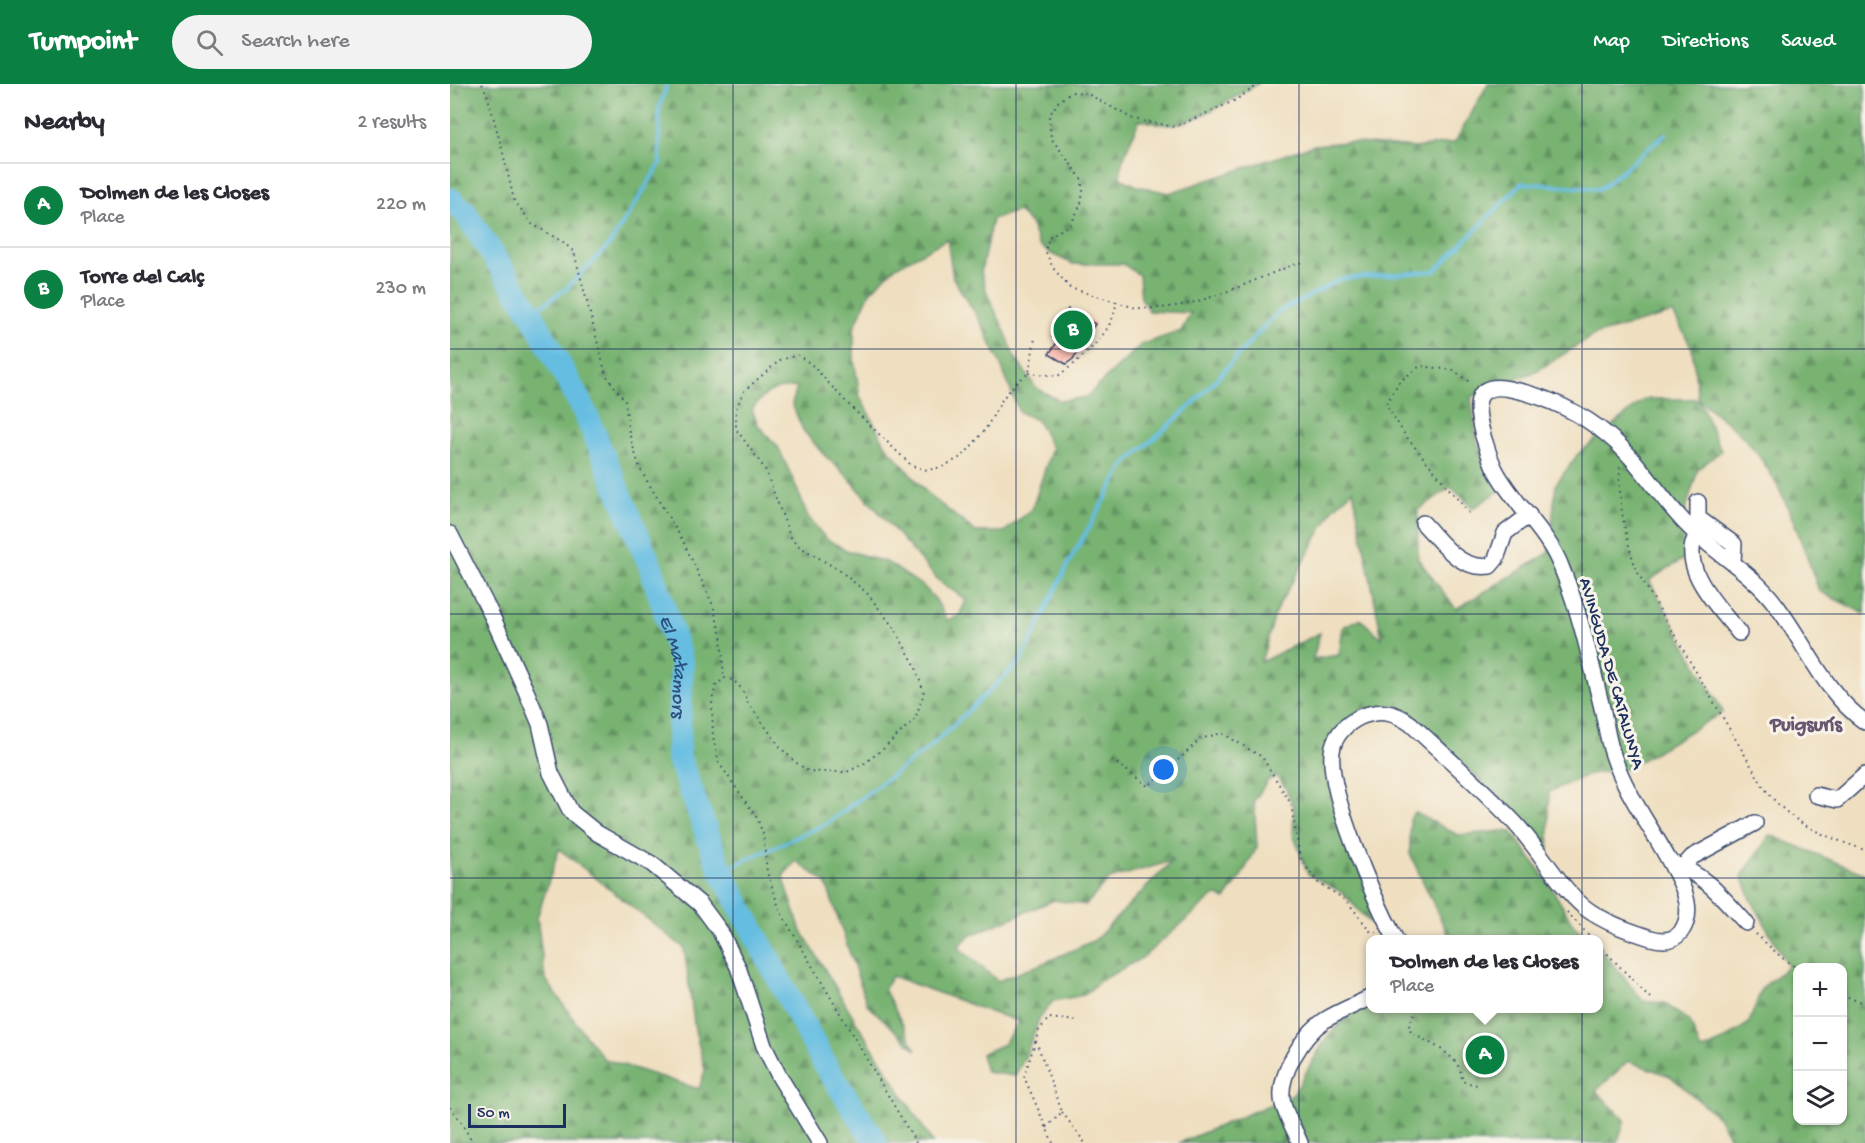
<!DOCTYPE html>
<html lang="en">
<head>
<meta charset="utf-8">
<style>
  :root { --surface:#fff; --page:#f2f2f3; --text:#2b2b33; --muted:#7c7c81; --line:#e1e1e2; --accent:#0b8043 }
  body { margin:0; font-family:"Gochi Hand",sans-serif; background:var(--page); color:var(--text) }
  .controls { position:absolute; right:18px; bottom:18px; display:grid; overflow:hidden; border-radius:12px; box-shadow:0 2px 4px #0004 }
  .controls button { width:54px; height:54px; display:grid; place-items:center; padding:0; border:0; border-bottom:2px solid var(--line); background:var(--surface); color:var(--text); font:30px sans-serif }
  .scale { position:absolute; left:18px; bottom:15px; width:98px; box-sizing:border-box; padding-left:6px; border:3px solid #1b2f5e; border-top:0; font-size:16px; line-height:21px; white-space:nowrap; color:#1b2f5e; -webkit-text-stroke:4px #f7f3e8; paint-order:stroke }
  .you { position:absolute; left:714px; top:686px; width:21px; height:21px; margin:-15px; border:4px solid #fff; border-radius:50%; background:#1a73e8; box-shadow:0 0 0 9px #1a73e833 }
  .badge { display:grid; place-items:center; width:39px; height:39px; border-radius:50%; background:var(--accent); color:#fff; font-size:20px; font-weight:700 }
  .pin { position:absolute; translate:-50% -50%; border:3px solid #fff; box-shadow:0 2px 6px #0006 }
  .popup { position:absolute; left:916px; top:851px; width:237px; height:78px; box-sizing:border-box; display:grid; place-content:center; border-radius:12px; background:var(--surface); filter:drop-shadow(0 2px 4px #0005); font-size:20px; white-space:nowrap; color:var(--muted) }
  .popup b { font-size:22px; color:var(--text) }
  .popup::after { content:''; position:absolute; left:50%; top:100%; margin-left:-12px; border:12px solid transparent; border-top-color:var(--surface) }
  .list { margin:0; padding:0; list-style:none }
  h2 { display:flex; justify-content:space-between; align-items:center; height:78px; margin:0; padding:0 24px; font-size:26px }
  h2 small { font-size:20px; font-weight:400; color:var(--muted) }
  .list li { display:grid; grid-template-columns:39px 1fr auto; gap:18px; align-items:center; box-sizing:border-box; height:84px; padding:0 24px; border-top:2px solid var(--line) }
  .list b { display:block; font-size:22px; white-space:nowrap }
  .list p { margin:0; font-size:20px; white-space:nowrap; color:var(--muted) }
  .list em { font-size:20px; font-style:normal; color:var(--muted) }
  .icon { flex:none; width:33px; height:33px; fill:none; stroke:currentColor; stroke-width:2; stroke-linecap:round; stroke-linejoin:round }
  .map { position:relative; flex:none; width:1415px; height:1059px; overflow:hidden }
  header { display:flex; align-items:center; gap:36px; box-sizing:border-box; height:84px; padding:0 30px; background:var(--accent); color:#fff }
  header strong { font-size:28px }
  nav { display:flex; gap:33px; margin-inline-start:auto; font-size:21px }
  .search { width:420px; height:54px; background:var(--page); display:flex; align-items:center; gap:15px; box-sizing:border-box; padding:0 21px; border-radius:33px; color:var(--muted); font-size:22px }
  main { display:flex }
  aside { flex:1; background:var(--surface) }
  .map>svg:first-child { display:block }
  .forest { fill:url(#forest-firs); stroke:#4a7168; stroke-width:1.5; fill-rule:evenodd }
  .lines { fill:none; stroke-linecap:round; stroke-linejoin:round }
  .stream { stroke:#65bde2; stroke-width:4 }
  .river { stroke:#65bde2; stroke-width:24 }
  .building { fill:#f9a295 }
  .minor-casing { stroke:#3b496d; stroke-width:18 }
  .path { stroke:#3b496d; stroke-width:2; stroke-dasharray:1.5 4.5; stroke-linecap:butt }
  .minor { stroke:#fff; stroke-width:15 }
  .grid { fill:none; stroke:#1b2f5e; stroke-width:1.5; stroke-opacity:0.55 }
  .labels { text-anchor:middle; stroke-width:6; stroke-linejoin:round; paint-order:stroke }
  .street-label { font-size:18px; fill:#1b2f5e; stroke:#f7f3e8 }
  .water-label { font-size:20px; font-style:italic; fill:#2e527f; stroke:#f7f3e8 }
  .neighbourhood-label { font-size:20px; font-weight:bold; fill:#695771; stroke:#f7f3e8 }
</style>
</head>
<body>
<header>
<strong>Turnpoint</strong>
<div class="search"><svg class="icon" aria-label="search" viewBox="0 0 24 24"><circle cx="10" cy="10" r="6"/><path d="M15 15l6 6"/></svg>Search here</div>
<nav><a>Map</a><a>Directions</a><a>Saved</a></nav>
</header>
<main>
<aside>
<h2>Nearby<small>2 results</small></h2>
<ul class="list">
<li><span class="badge">A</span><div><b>Dolmen de les Closes</b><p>Place</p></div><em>220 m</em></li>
<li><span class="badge">B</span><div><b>Torre del Calç</b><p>Place</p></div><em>230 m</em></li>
</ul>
</aside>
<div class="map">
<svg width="1415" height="1059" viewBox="0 0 1415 1059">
  <defs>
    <pattern id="forest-firs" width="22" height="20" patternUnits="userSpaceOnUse" patternTransform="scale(1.5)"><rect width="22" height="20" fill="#78b372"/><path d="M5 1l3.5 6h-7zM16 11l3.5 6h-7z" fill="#629261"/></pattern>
  </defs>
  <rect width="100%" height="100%" fill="#f7f3e8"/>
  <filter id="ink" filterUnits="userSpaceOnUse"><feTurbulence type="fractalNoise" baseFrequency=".0167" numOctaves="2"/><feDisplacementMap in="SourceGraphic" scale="12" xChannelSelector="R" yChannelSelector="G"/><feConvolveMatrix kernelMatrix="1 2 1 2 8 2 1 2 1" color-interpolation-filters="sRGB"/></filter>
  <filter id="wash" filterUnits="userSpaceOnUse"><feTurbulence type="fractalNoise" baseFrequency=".008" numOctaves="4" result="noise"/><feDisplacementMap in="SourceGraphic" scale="24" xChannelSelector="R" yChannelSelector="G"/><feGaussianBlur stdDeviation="1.35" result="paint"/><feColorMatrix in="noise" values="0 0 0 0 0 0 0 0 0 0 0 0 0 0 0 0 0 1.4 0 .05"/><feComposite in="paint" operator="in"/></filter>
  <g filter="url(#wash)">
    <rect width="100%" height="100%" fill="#efdfc0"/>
    <path class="forest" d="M0 0H807C790 11 741 40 722 41 711 41 699 37 689 36L672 78 670 94 687 102 719 109 864 61 897 58 965 64 1005 58 1038 0H1415V530L1369 507C1351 456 1331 391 1292 352 1279 339 1263 328 1249 316L1271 367 1248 385 1235 428V474L1199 496 1273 628 1176 685 1139 690 1099 708V765L970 637 942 621 911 627 885 649 877 688 928 836 919 838 893 809 858 790 843 750 844 725 836 704 826 692 818 696 804 717 807 763 789 796 775 815 765 811 692 874 650 897 634 911 603 917 589 935 576 971 565 992 536 988 531 970 554 960 569 937 546 930 442 892 434 905 466 966 417 920 376 799 346 777 333 792 350 844 408 941 483 1059H0ZM568 127 581 141 589 161 600 169 623 180H673L689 191 691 214 699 227 741 229 731 247 691 261 636 313 610 317 586 304 564 272 556 250 537 209 531 188 542 135ZM497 155 503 194 530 237 550 279 569 328 587 336 602 364 582 425 554 448H526L479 411 436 362 410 313 404 276V244L420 208 444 184ZM1223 229 1242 264 1248 315H1195L1128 370 1106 400 1099 469 1006 525 968 475V426L1001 403 1023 424 1051 406 1027 357 1021 313 1087 287 1144 251ZM347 303 342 320 353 346 373 370 398 393 488 496 516 516 509 532 497 536 486 516 474 503 438 479 396 466 376 455 358 433 345 400 328 363 308 341 302 325C319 305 322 304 347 303ZM903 406 932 554 910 535 893 543 889 571 863 575 870 549 811 578 826 527 883 425ZM109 765 234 864 245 946 255 986 249 1005 154 975 126 939 95 894 87 834ZM722 777 645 856 594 879 548 897 508 863 519 852 604 816 636 821 659 795Z
      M964 728 1008 751 1053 747 1062 748 1098 798 1123 840 1140 855H1000L960 770V736Z
      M1320 751 1415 790V1059H1283L1268 1033 1220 992 1178 977 1146 1007 1175 1036 1167 1059H729L843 1011 876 954 904 926 921 919V924H1149V863L1193 917 1214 919 1240 938 1251 967 1271 958 1299 939 1312 904 1338 882 1302 817 1292 792ZM1348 884H1392V1036H1348Z"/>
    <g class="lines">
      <path class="stream" d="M81 229 117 204 160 160 210 80 209 25 217 0
        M271 787 376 740 480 663 571 577 618 480 675 380 744 319 827 229 891 195 985 187 1072 99 1150 105 1215 50"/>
      <path class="river" id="s1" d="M0 115 14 127 81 229 133 324 201 483 232 580 228 672 271 787 375 981 426 1059"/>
    </g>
    <g id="blocks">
      <path class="building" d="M618 225 645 240 623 275 616 280 599 270 608 257 602 253Z"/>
    </g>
  </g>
  <g filter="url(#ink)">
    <use href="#blocks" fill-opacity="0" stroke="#3b496d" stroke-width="1.5"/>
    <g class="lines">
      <g class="minor-casing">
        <path id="minor" d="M1248 418V434L1284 460 1283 478
          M973 439C993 460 1009 486 1040 482L1046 475 1055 449 1079 431
          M0 450 41 530 76 607 90 640 101 689 121 728 147 749 202 780 250 820 270 847 288 883 314 962 329 992 370 1059
          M1247 450C1227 484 1270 524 1289 549
          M1366 711 1387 716 1415 691
          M1220 778C1257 792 1270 811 1296 839
          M1233 783 1242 773 1305 739
          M946 856C926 819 873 701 883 662 887 649 898 639 910 633 930 625 945 628 961 640 995 672 1031 703 1063 737 1089 764 1106 799 1134 823 1153 838 1179 847 1201 854 1218 859 1230 855 1236 838 1242 819 1231 798 1222 782 1203 745 1176 711 1163 671 1158 657 1156 642 1153 628 1141 579 1131 531 1112 485 1098 447 1065 422 1046 387 1040 376 1037 364 1033 352 1026 326 1020 297 1060 305 1096 312 1132 329 1160 353 1190 378 1210 414 1238 442 1266 470 1302 488 1326 521 1356 560 1374 609 1415 638
          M850 1059C845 1046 837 1034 833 1020 826 993 853 951 875 936 889 927 906 921 921 913"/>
      </g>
      <path class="path" d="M32 0 37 10 52 65 64 116 82 140 113 158 124 168 156 291 175 317 179 349 190 385 233 457 263 521 271 552 274 594
        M666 218C673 220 681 223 688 224 749 228 800 195 855 177
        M579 289 608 292C631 275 665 248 666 218L620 204 603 184 595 166 600 152 621 140 631 120 633 107 631 94 601 54 599 32 608 18 621 8 636 9 683 35 725 43 784 17 810 0
        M1170 383C1168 418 1175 454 1187 487L1313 702C1341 741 1372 751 1415 766
        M1019 429 955 351 936 320 949 298 970 282 1003 286 1022 300
        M662 676 698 702 738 667 750 655 772 649 812 673 841 720 850 774 867 798 896 816 921 848H926
        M1117 828 1143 856
        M1306 850 1331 873 1348 885
        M1149 861 1203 917
        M1392 912 1415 919
        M966 924 959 942 961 949C981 960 1012 971 1012 997L1027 1001
        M586 957 612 1028 596 1044
        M0 1023 11 1038 23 1059
        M612 1028 635 1059
        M466 1059 330 827 317 788 313 750 307 734 269 679 263 653 262 616 266 602 274 594 283 596 291 604 298 619 331 664 344 677 358 687 371 688H397L415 679 433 665 465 635 474 609 465 581 444 544 417 509 389 486 347 461 340 452 315 385 286 345V325L294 307 330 276 348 271 361 280 398 320 462 382 477 386 492 383 513 372 535 346 553 314 567 298 579 289 585 254
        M603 1059 574 993 589 946 599 934 626 937"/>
      <use href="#minor" class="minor"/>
    </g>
  </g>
  <path class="grid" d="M283 0V1059M566 0V1059M849 0V1059M1132 0V1059M0 265H1415M0 530H1415M0 794H1415"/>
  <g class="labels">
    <g class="street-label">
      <text transform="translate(1163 589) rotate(74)" y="6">AVINGUDA DE CATALUNYA</text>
    </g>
    <g class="water-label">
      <text dy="7" stroke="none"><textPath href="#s1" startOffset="525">El Matamors</textPath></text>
    </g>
    <g class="neighbourhood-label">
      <text x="1356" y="646">Puigsurís</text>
    </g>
  </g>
</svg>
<div class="controls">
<button>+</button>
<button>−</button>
<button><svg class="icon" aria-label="layers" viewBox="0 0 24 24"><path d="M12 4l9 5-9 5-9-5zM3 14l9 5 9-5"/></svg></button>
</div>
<div class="scale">50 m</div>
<div class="you"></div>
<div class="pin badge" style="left:1035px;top:971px">A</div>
<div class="popup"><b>Dolmen de les Closes</b>Place</div>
<div class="pin badge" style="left:623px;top:246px">B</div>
</div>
</main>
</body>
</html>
